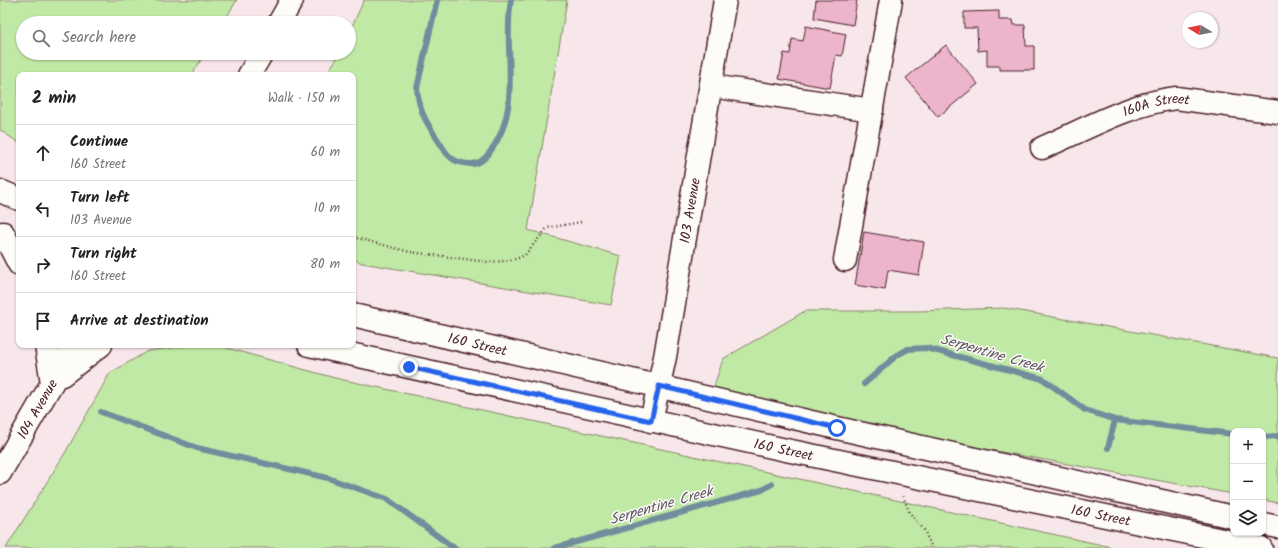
<!DOCTYPE html>
<html lang="en">
<head>
<meta charset="utf-8">
<style>
  :root { --surface:#fff; --page:#f2f2f2; --text:#222; --muted:#767676; --line:#e0e0e0 }
  body { margin:0; font-family:Kalam,sans-serif; background:var(--page); color:var(--text) }
  .controls { position:absolute; right:12px; bottom:12px; display:grid; overflow:hidden; border-radius:8px; box-shadow:0 1px 3px #0004 }
  .controls button { width:36px; height:36px; display:grid; place-items:center; padding:0; border:0; border-bottom:1px solid var(--line); background:var(--surface); color:var(--text); font:20px sans-serif }
  .compass { position:absolute; left:1182px; top:12px; width:36px; height:36px; border-radius:50%; background:var(--surface); box-shadow:0 1px 3px #0004; rotate:280deg }
  .stop { position:absolute; width:12px; height:12px; margin:-9px; border:3px solid #2563eb; border-radius:50%; background:#fff }
  .stop.end { background:#2563eb; border-color:#fff; box-shadow:0 1px 4px #0008 }
  .list { margin:0; padding:0; list-style:none }
  h2 { display:flex; justify-content:space-between; align-items:center; height:52px; margin:0; padding:0 16px; font-size:17px }
  h2 small { font-size:13px; font-weight:400; color:var(--muted) }
  .list li { display:grid; grid-template-columns:26px 1fr auto; gap:12px; align-items:center; box-sizing:border-box; height:56px; padding:0 16px; border-top:1px solid var(--line) }
  .list b { display:block; font-size:15px; white-space:nowrap }
  .list p { margin:0; font-size:13px; white-space:nowrap; color:var(--muted) }
  .list em { font-size:13px; font-style:normal; color:var(--muted) }
  .icon { flex:none; width:22px; height:22px; fill:none; stroke:currentColor; stroke-width:2; stroke-linecap:round; stroke-linejoin:round }
  .map { position:relative; flex:none; width:1278px; height:548px; overflow:hidden }
  .search { position:absolute; background:var(--surface); box-shadow:0 1px 3px #0004; left:16px; top:16px; width:340px; height:44px; display:flex; align-items:center; gap:10px; box-sizing:border-box; padding:0 14px; border-radius:22px; color:var(--muted); font-size:15px }
  .panel { position:absolute; background:var(--surface); box-shadow:0 1px 3px #0004; left:16px; top:72px; width:340px; height:276px; border-radius:8px }
  .map>svg:first-child { display:block }
  .green { fill:#c0e9a5; stroke:#858468 }
  .lines { fill:none; stroke-linecap:round; stroke-linejoin:round }
  .stream { stroke:#708d9d; stroke-width:6 }
  .building { fill:#ecb5cb; stroke:#4a1f2b }
  .minor-casing { stroke:#4a1f2b; stroke-width:25 }
  .major-casing { stroke:#4a1f2b; stroke-width:25 }
  .highway-casing { stroke:#4a1f2b; stroke-width:25 }
  .path { stroke:#4a1f2b; stroke-width:2.5; stroke-dasharray:1 3; stroke-linecap:butt }
  .minor { stroke:#fdfcf7; stroke-width:22 }
  .major { stroke:#fdfcf7; stroke-width:22 }
  .highway { stroke:#fdfcf7; stroke-width:22 }
  .route { stroke:#2563eb; stroke-width:5 }
  .labels { text-anchor:middle; stroke-width:3; stroke-linejoin:round; paint-order:stroke }
  .street-label { font-size:14px; fill:#4a1f2b; stroke:#fdfcf7 }
  .water-label { font-size:15px; font-style:italic; fill:#5d5664; stroke:#fdfcf7 }
</style>
</head>
<body>
<div class="map">
<svg width="1278" height="548" viewBox="0 0 1278 548">
  <rect width="100%" height="100%" fill="#f8e7ea"/>
  <filter id="ink" filterUnits="userSpaceOnUse"><feTurbulence type="fractalNoise" baseFrequency=".025" numOctaves="2"/><feDisplacementMap in="SourceGraphic" scale="8" xChannelSelector="R" yChannelSelector="G"/><feConvolveMatrix kernelMatrix="1 2 1 2 8 2 1 2 1" color-interpolation-filters="sRGB"/></filter>
  <g filter="url(#ink)">
    <path class="green" d="M0 0H237L223 23H23V53H205L192 75H19V143L0 130Z
      M364 0H567L528 230 621 256 611 305 362 263 353 259V75H326L340 53H349V33Z
      M1004 308 1278 358V503L1263 500V431H1233V494L990 450 712 392 723 359 805 311H918Z
      M193 345H216L335 378 1116 548H6L65 453 110 373 148 351Z"/>
    <g class="lines">
      <path class="stream" d="M437 0 417 88C419 116 430 127 445 151 452 161 459 163 470 164 478 165 486 158 490 152 524 107 502 50 511 0
        M864 384 897 355 908 349 926 348 1043 379 1085 410 1115 420 1233 434
        M101 412 197 448 328 478 387 499 454 548
        M1263 437 1278 436
        M1108 448 1115 420
        M555 548 762 490 772 484"/>
    </g>
    <path class="building" d="M816 0H857L853 25 814 18Z
      M999 11V20H1013L1014 25H1025L1026 46H1034V70H1000V66H987V50L978 51 977 28H964V12Z
      M806 26 846 34 842 56 836 55 830 88 779 79 784 53 790 54 792 39 803 41Z
      M946 45 978 84 938 117 906 78Z
      M864 232 924 242 919 275 888 270 885 290 855 285Z"/>
    <g class="lines">
      <g class="minor-casing">
        <g id="minor">
          <path d="M711 86 872 110"/>
          <path id="s1" d="M1042 148C1084 130 1131 103 1176 98L1278 112"/>
          <path d="M845 260 891 0"/>
          <path id="s2" d="M651 421 665 357 725 0"/>
        </g>
      </g>
      <g class="major-casing">
        <g id="major">
          <path d="M0 191 19 199"/>
          <path d="M3 233 19 264"/>
          <path id="s3" d="M353 315 837 428 1233 517"/>
          <path d="M46 345 52 383"/>
          <path id="s4" d="M309 345 786 450 1261 548"/>
          <path d="M62 375 101 345"/>
          <path id="s5" d="M0 473 74 345"/>
          <path d="M1263 524 1278 527"/>
        </g>
      </g>
      <g class="highway-casing">
        <path id="highway" d="M279 23 292 0
          M249 75 262 53"/>
      </g>
      <path class="path" d="M353 237 410 252 488 262 505 261 516 259 525 255 547 228 581 222
        M903 496 909 512 924 530 932 548"/>
      <use href="#minor" class="minor"/>
      <use href="#major" class="major"/>
      <use href="#highway" class="highway"/>
    </g>
  </g>
  <g class="lines" filter="url(#ink)">
    <path class="route" d="M409 367 651 421 659 386 837 428"/>
  </g>
  <g class="labels">
    <g class="street-label">
      <text dy="5" stroke="none"><textPath href="#s1" startOffset="123">160A Street</textPath></text>
      <text dy="5" stroke="none"><textPath href="#s2" startOffset="214">103 Avenue</textPath></text>
      <text dy="5" stroke="none"><textPath href="#s3" startOffset="128">160 Street</textPath></text>
      <text dy="5" stroke="none"><textPath href="#s5" startOffset="74">104 Avenue</textPath></text>
      <text dy="5" stroke="none"><textPath href="#s4" startOffset="486">160 Street</textPath></text>
      <text dy="5" stroke="none"><textPath href="#s4" startOffset="810">160 Street</textPath></text>
    </g>
    <g class="water-label">
      <text transform="translate(992 353) rotate(16)" y="5">Serpentine Creek</text>
      <text transform="translate(661 505) rotate(-16)" y="5">Serpentine Creek</text>
    </g>
  </g>
</svg>
<div class="controls">
<button>+</button>
<button>−</button>
<button><svg class="icon" aria-label="layers" viewBox="0 0 24 24"><path d="M12 4l9 5-9 5-9-5zM3 14l9 5 9-5"/></svg></button>
</div>
<svg class="compass" viewBox="-18 -18 36 36"><path d="M0-13l5 13h-10z" fill="#e53935"/><path d="M0 13l5-13h-10z" fill="#767676"/></svg>
<div class="stop" style="left:837px;top:428px"></div>
<div class="stop end" style="left:409px;top:367px"></div>
<div class="search"><svg class="icon" aria-label="search" viewBox="0 0 24 24"><circle cx="10" cy="10" r="6"/><path d="M15 15l6 6"/></svg>Search here</div>
<section class="panel">
<h2>2 min<small>Walk · 150 m</small></h2>
<ul class="list">
<li><svg class="icon" aria-label="ahead" viewBox="0 0 24 24"><path d="M12 20V5M6 11l6-6 6 6"/></svg><div><b>Continue</b><p>160 Street</p></div><em>60 m</em></li>
<li><svg class="icon" aria-label="left" viewBox="0 0 24 24"><path d="M17 20v-9H6M10 6l-5 5 5 5"/></svg><div><b>Turn left</b><p>103 Avenue</p></div><em>10 m</em></li>
<li><svg class="icon" aria-label="right" viewBox="0 0 24 24"><path d="M7 20v-9h11M14 6l5 5-5 5"/></svg><div><b>Turn right</b><p>160 Street</p></div><em>80 m</em></li>
<li><svg class="icon" aria-label="arrive" viewBox="0 0 24 24"><path d="M6 21V4h12l-3 4 3 4H6"/></svg><div><b>Arrive at destination</b></div></li>
</ul>
</section>
</div>
</body>
</html>
